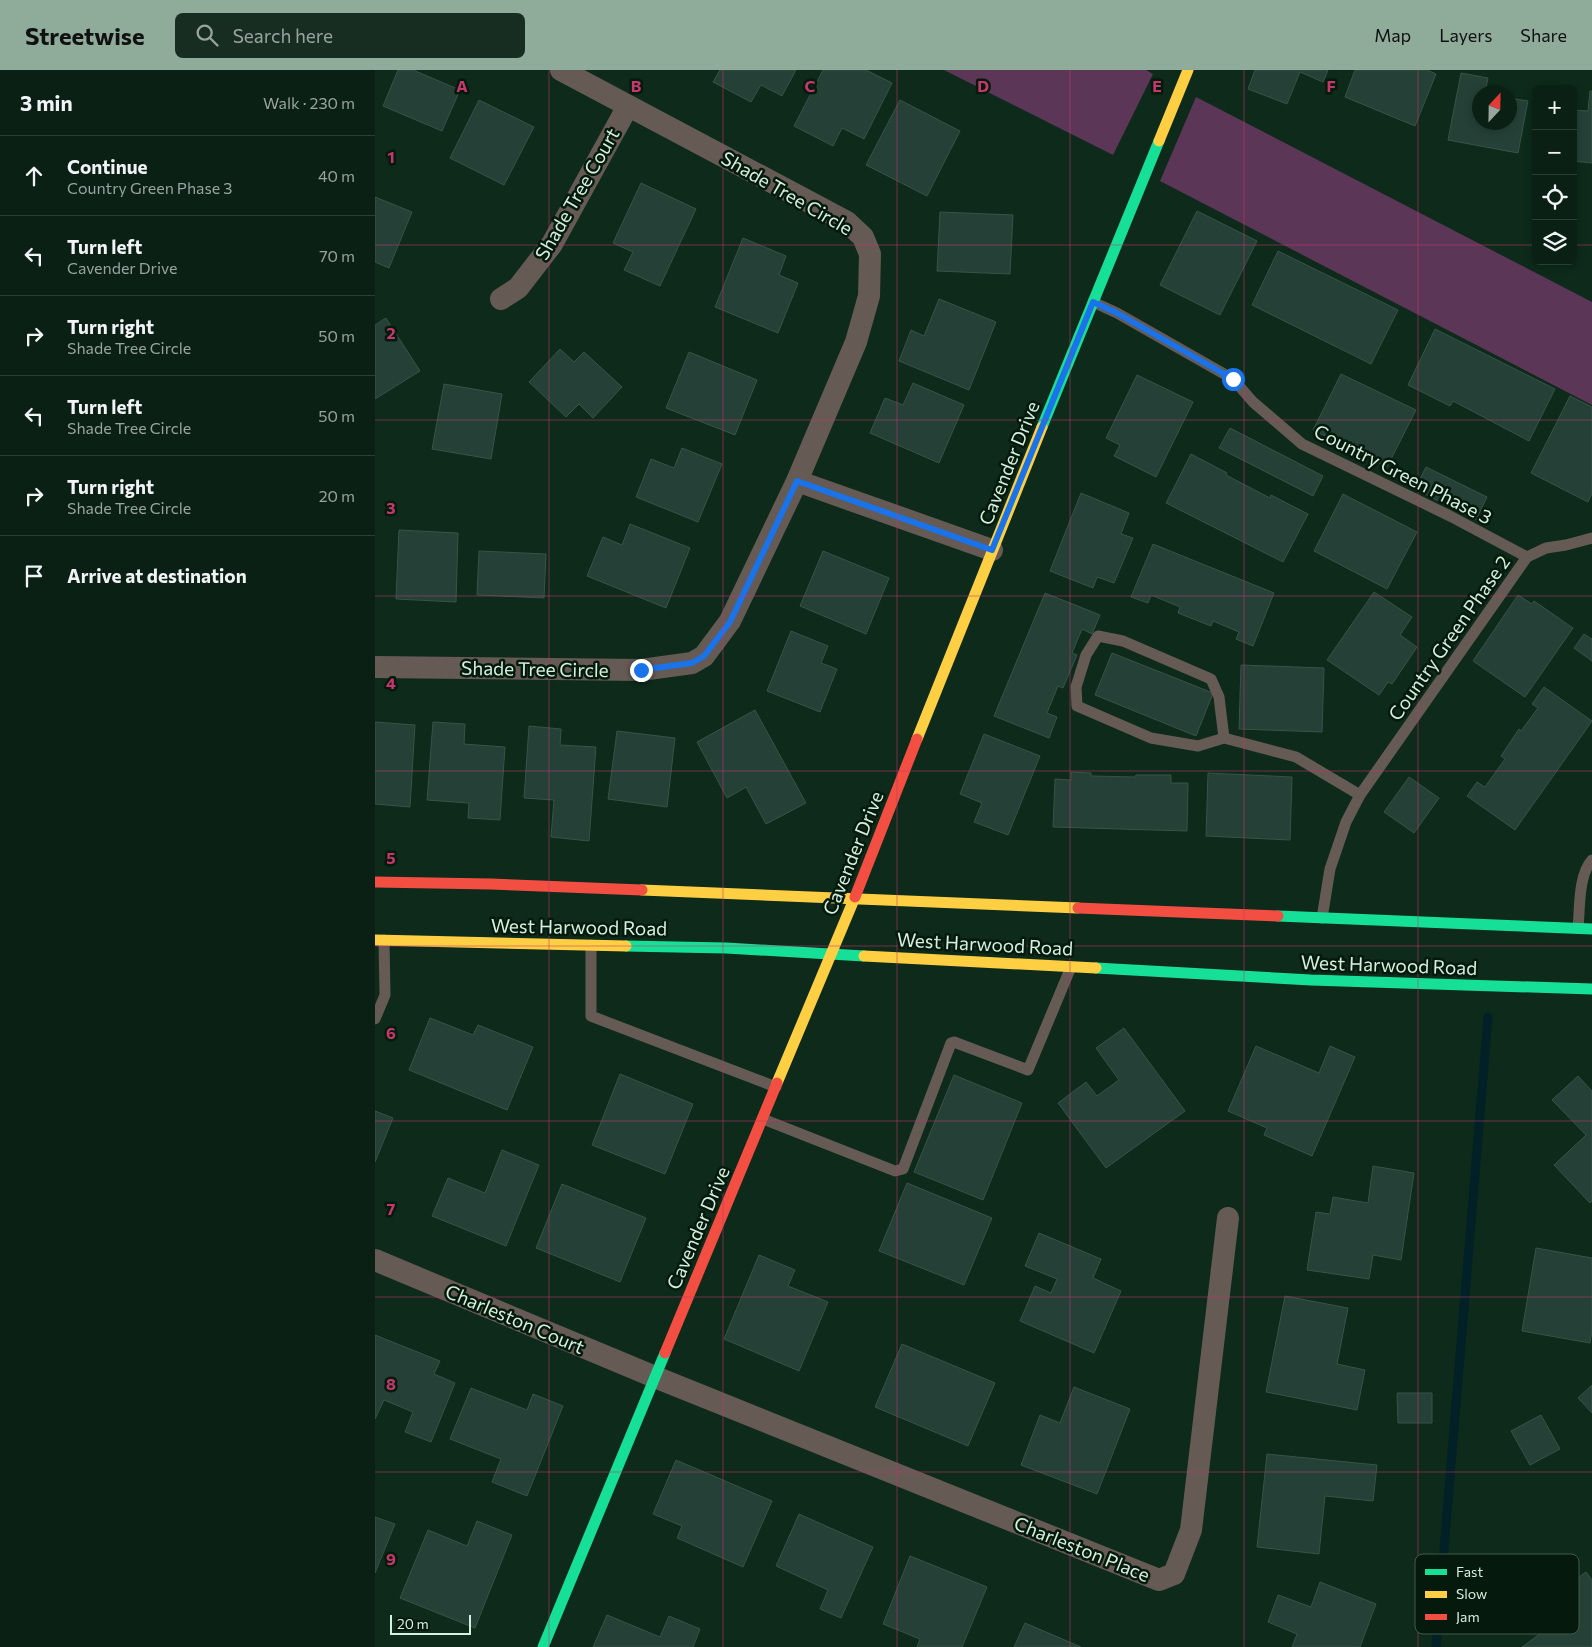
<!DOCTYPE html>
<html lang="en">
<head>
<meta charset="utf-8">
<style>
  :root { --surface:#0a2014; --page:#182d22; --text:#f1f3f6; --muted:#99a3a0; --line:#2a3e34; --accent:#8fab99 }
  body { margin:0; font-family:Commissioner,sans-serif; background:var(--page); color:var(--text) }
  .controls { position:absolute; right:15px; top:15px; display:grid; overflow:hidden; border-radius:8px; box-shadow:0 2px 8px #0003 }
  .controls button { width:45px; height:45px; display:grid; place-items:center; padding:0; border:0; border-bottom:1px solid var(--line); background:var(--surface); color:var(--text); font:25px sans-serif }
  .compass { position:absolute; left:1097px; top:15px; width:45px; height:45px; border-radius:50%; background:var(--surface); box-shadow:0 2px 8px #0003; rotate:22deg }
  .scale { position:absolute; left:15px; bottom:12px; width:81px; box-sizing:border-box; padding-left:5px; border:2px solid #d5f0dd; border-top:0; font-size:14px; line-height:18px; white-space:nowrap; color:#d5f0dd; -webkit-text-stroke:4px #051a0d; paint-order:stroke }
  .stop { position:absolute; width:15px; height:15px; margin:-11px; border:4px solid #1a73e8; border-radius:50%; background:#fff }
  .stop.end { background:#1a73e8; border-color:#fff; box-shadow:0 1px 5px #0008 }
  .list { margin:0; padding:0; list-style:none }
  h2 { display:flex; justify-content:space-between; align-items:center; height:65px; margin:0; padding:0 20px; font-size:21px }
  h2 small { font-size:16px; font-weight:400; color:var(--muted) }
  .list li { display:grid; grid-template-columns:32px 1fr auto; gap:15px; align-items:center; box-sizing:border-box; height:80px; padding:0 20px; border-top:1px solid var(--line) }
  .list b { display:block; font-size:19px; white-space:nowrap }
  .list p { margin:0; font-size:16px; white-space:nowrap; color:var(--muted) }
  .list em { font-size:16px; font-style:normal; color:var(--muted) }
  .icon { flex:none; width:28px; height:28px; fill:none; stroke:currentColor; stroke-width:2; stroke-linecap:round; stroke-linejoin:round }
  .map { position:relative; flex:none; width:1217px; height:1577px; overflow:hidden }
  header { display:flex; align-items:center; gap:30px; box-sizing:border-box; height:70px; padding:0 25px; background:var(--accent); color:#111 }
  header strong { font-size:24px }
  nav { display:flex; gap:28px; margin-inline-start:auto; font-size:18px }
  .search { width:350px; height:45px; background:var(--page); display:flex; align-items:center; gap:12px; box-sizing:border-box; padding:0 18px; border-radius:8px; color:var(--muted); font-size:19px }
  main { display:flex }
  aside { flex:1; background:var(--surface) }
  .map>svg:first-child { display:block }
  .green { fill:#5c3656 }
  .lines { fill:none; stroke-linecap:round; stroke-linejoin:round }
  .stream { stroke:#012127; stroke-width:9 }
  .building { fill:#244037; stroke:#385348 }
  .lane { stroke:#655a54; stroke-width:11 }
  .street { stroke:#655a54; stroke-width:22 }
  .fast { stroke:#16e098; stroke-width:11 }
  .slow { stroke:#ffcf43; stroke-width:11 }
  .jam { stroke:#f24e42; stroke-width:11 }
  .route { stroke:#1a73e8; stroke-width:6 }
  .grid { fill:none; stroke:#c5386e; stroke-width:1; stroke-opacity:0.55 }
  .labels { text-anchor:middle; stroke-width:5; stroke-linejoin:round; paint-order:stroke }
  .street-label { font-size:19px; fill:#d5f0dd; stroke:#051a0d }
  .key { fill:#051a0d; stroke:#435a4b; stroke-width:1 }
  .key-label { font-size:14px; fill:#d5f0dd }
  .grid-label { font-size:16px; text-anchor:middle; font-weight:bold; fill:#c5386e; stroke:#051a0d; stroke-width:5; stroke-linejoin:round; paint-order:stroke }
</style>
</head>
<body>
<header>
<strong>Streetwise</strong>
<div class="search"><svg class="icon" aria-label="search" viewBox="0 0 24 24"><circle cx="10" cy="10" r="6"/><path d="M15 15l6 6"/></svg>Search here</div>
<nav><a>Map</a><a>Layers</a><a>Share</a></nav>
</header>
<main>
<aside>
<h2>3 min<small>Walk · 230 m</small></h2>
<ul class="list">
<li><svg class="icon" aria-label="ahead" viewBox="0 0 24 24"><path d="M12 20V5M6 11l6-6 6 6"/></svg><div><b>Continue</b><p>Country Green Phase 3</p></div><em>40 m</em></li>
<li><svg class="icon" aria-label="left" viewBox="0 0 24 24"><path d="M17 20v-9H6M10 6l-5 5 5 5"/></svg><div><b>Turn left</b><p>Cavender Drive</p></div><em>70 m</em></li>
<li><svg class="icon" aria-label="right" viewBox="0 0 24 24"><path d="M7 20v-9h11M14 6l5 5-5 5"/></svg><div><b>Turn right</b><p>Shade Tree Circle</p></div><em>50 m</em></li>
<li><svg class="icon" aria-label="left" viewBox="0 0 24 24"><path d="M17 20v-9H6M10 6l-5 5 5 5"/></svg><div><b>Turn left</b><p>Shade Tree Circle</p></div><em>50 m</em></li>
<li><svg class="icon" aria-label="right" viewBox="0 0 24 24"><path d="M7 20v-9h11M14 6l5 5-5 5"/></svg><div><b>Turn right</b><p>Shade Tree Circle</p></div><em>20 m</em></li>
<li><svg class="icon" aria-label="arrive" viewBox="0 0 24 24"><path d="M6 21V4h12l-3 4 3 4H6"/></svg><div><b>Arrive at destination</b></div></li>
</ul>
</aside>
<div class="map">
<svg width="1217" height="1577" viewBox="0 0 1217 1577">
  <rect width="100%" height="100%" fill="#0d2a1b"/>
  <path class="green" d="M569 0H771L778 4 738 85Z
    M821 27 1217 232V335L785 111Z"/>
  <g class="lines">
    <path class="stream" d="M1061 1577 1113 947"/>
  </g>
  <path class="building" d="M23 0H38L85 20 67 61 8 36Z
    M345 0H421L407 26 386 15 376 32 338 12Z
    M448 0H491L517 13 489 69 467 58 458 76 419 56Z
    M880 0H953L948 12 925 2 912 34 873 19Z
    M980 0H1052L1061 4 1040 56 970 27Z
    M1086 3 1113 8 1110 22H1104V52H1134V28L1153 31 1143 83 1073 70Z
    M1215 21H1217V93L1198 91V40L1213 41Z
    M104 30 159 57 129 115 75 88Z
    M525 30 585 61 552 126 491 95Z
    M266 113 321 139 285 216 249 200 258 182 238 173Z
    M0 127 37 142 14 198 0 192Z
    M822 141 882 171 845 245 785 215Z
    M565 142 638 145 635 204 562 201Z
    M368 168 411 186 404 205 423 213 403 263 340 237Z
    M903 181 1023 240 996 294 877 235Z
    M564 229 621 252 594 320 524 291 536 260 549 266Z
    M11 248 45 301 0 329V255Z
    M1060 259 1180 319 1154 371 1078 331 1075 336 1033 315Z
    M185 279 199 292 209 282 247 317 218 348 204 334 191 347 154 312Z
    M314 282 382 310 360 365 291 338Z
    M966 304 1041 340 1012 397 938 360Z
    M762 305 818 332 781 407 739 386 745 375 731 368Z
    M538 313 589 335 564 393 495 363 510 328 528 335Z
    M69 314 127 324 116 389 57 379Z
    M1195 326 1217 337V423L1213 432 1156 403Z
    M855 358 948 406 938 426 844 378Z
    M307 378 347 394 323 452 261 427 276 389 299 398Z
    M816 384 852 403 851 405 895 428 896 425 933 444 908 492 791 433Z
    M1051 397 1112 427 1101 450 1040 419Z
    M706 423 754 443 746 464 758 468 739 513 722 507 718 518 675 501Z
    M968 424 1042 462 1012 519 939 481Z
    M255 454 315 478 291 538 212 506 228 467 247 475Z
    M24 460 83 463 81 532 21 529Z
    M778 474 899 523 878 576 861 569 864 562 838 551 836 556 803 543 805 537 776 525 773 533 756 527Z
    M104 481 171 484 169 528 102 525Z
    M448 481 514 508 491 564 425 536Z
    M999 522 1037 547 1025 565 1042 577 1017 614 1013 612 1004 625 952 590Z
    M670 523 725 545 717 564 707 559 697 583 702 585 688 618 683 616 672 643 682 647 674 668 619 646Z
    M1143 525 1157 534 1159 531 1198 558 1150 627 1098 591Z
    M416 561 453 576 446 593 462 599 445 642 392 621Z
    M1209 564 1217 569V591L1199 578Z
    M737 583 838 623 821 666 720 625Z
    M866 595 949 598 947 662 864 659Z
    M1169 617 1217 651 1140 760 1092 726 1102 712 1110 717 1130 689 1126 686 1144 659 1146 661 1163 638 1157 634Z
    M380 640 431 733 391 754 371 717 352 728 322 672Z
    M0 652 40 655 35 737 0 734Z
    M58 652 90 654 89 674 130 677 125 750 93 748 94 733 52 730Z
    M154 656 186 659 185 675 221 677 214 771 176 767 179 730 149 728Z
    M242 661 300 668 292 737 233 729Z
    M609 664 665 686 633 765 599 752 607 733 585 724Z
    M696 702 716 703V706L760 707 761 705H796V713H813L812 761 678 757 680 709 696 710Z
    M833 703 917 707 915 770 831 766Z
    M1034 707 1064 728 1039 763 1009 742Z
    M55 948 98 965 103 955 158 977 132 1040 34 1000Z
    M749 958 810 1041 731 1098 683 1033 711 1012 722 1026 744 1010 721 978Z
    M881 976 944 1003 955 976 980 987 937 1086 889 1065 892 1058 853 1041Z
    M245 1004 318 1034 290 1104 217 1075Z
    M579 1005 647 1033 608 1130 539 1102Z
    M1203 1006 1217 1021V1131L1215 1133 1179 1095 1211 1065 1177 1030Z
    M0 1041 18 1048 0 1092Z
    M127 1080 164 1095 131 1176 57 1146 73 1108 110 1123Z
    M998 1096 1039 1103 1026 1190 998 1185 994 1209 932 1200 941 1142 955 1144 958 1127 993 1133Z
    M532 1113 617 1148 589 1215 504 1181Z
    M187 1114 271 1148 245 1212 161 1178Z
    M664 1163 726 1189 718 1208 746 1221 719 1283 645 1251 660 1216 676 1223 682 1209 650 1196Z
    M1161 1178 1217 1188V1260L1215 1273 1147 1261Z
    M384 1185 420 1200 413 1216 453 1232 424 1301 349 1269Z
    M910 1226 973 1238 962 1294 990 1300 982 1340 891 1322Z
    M0 1265 65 1291 59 1304 80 1313 56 1372 30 1362 38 1342 9 1330 0 1349Z
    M527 1274 620 1313 593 1376 500 1337Z
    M1217 1315V1343L1203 1328Z
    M699 1317 755 1339 722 1424 646 1395 665 1345 685 1353Z
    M96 1318 152 1340 158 1324 188 1336 152 1426 117 1412 126 1389 75 1369Z
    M1022 1323H1057V1353H1023Z
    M1166 1345 1185 1379 1155 1395 1136 1361Z
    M892 1384 1002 1395 998 1431 950 1426 944 1484 882 1477Z
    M301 1390 397 1431 368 1497 302 1468 307 1456 278 1444Z
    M424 1444 498 1477 466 1548 445 1539 453 1520 401 1496Z
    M0 1447 20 1454 0 1503Z
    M102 1451 137 1465 100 1558 25 1528 53 1460 92 1476Z
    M535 1486 612 1517 587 1577H542L545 1569 508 1554Z
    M1211 1502 1217 1510V1577H1147L1192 1544 1178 1526Z
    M945 1512 1001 1534 985 1577H917L922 1564 893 1552 903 1525 936 1537Z
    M232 1545 285 1567 294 1546 325 1559 318 1577H218Z
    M650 1553 706 1577H639Z"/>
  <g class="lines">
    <path class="lane" d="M718 232 742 243 858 309 878 332 927 374 1075 446 1152 487
      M849 668 844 627 836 609 748 571 723 566 711 585 701 617 702 636 776 668 823 676 849 668 921 687 985 725
      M947 848 955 799 971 752 985 725 1152 487 1171 478 1191 475 1217 468
      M1203 858C1205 839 1203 805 1217 790
      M216 875V946L401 1017
      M0 949 10 925 9 870
      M388 1049 520 1101 528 1099 576 973 579 972 653 1000 696 897"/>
    <path class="street" d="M126 229 143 218 177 174 253 36
      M422 411 617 480
      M0 597 266 600 317 593 329 586 355 551 422 411 481 272 494 226 495 184 488 167 472 152 186 0
      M0 1190 280 1307 784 1510 799 1504 816 1460 853 1148"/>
    <path class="fast" d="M667 357 784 71
      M903 846 1217 859
      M251 876 351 878 489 886
      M721 898 936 910 1217 919
      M168 1577 290 1283"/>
    <path class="slow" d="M784 71 813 0
      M542 669 667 357
      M267 820 703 838
      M0 870 251 876
      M489 886 721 898
      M402 1013 480 827"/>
    <path class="jam" d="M0 812 116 814 267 820
      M480 827 542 669
      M703 838 903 846
      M290 1283 402 1013"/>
  </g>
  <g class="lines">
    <path class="route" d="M266 600 317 593 329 586 355 552 422 411 617 480 718 232 742 243 858 309"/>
  </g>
  <path class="grid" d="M174 0V1577M348 0V1577M522 0V1577M695 0V1577M869 0V1577M1043 0V1577M0 175H1161M1198 175H1217M0 350H1217M0 526H1217M0 701H1217M0 876H1217M0 1051H1217M0 1227H1217M0 1402H1217"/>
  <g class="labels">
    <g class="street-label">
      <text transform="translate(412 123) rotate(30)" y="7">Shade Tree Circle</text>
      <text transform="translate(202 124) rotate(-60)" y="7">Shade Tree Court</text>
      <text transform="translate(634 393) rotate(-68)" y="7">Cavender Drive</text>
      <text transform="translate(1028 404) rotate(27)" y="7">Country Green Phase 3</text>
      <text transform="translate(1074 568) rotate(-55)" y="7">Country Green Phase 2</text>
      <text transform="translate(160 599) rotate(1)" y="7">Shade Tree Circle</text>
      <text transform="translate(478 783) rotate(-68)" y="7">Cavender Drive</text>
      <text transform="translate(204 857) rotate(1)" y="7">West Harwood Road</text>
      <text transform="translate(610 874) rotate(3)" y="7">West Harwood Road</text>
      <text transform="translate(1014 895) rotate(2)" y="7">West Harwood Road</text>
      <text transform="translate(323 1158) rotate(-67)" y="7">Cavender Drive</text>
      <text transform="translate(140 1249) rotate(23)" y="7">Charleston Court</text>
      <text transform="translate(707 1479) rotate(22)" y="7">Charleston Place</text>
    </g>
  </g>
  <rect x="1040" y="1484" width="164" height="80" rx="8" class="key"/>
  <rect x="1050" y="1499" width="22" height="6" fill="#16e098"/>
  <rect x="1050" y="1521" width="22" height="7" fill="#ffcf43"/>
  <rect x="1050" y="1544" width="22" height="6" fill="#f24e42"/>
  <g class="key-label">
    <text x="1081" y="1507">Fast</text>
    <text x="1081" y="1529">Slow</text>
    <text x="1081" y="1552">Jam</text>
  </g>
  <g class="grid-label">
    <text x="87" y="22">A</text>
    <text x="261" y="22">B</text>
    <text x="435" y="22">C</text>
    <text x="608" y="22">D</text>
    <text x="782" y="22">E</text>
    <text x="956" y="22">F</text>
    <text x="16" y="93">1</text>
    <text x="16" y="269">2</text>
    <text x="16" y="444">3</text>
    <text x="16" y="619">4</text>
    <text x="16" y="794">5</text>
    <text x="16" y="969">6</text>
    <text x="16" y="1145">7</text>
    <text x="16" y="1320">8</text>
    <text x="16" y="1495">9</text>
  </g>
</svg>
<div class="controls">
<button>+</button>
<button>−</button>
<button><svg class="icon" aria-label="locate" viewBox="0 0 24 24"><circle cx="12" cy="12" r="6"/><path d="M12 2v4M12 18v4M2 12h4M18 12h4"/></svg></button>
<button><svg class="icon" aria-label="layers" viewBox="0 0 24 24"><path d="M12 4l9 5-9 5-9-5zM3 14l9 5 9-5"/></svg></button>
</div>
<svg class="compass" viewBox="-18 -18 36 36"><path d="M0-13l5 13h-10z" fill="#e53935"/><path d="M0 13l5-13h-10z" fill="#99a3a0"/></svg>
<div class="scale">20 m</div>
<div class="stop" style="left:858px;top:309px"></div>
<div class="stop end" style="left:266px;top:600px"></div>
</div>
</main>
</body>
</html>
